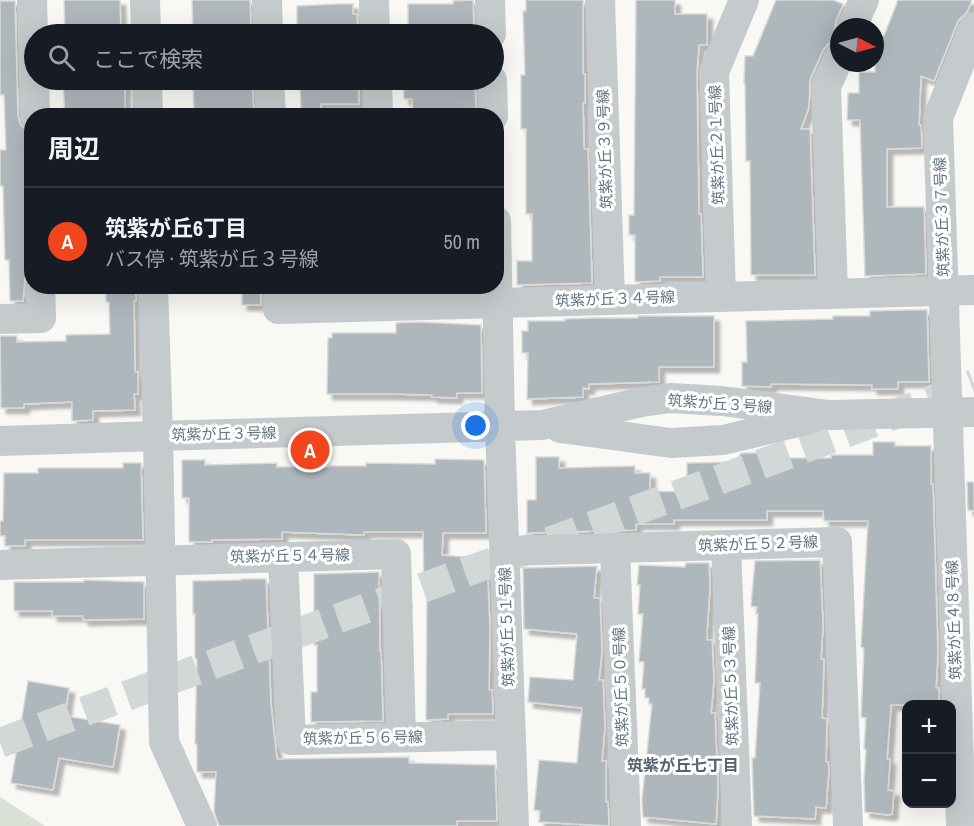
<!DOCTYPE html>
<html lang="ja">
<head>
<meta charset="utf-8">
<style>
  :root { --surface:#171b24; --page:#20242c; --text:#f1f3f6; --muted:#9ea1a6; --line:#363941; --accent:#f1451c }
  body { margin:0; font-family:"Archivo Narrow","Noto Sans JP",sans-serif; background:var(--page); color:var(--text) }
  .controls { position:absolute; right:18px; bottom:18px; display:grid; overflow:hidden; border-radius:12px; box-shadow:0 6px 24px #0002 }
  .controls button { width:54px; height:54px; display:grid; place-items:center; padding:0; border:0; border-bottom:2px solid var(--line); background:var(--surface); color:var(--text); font:30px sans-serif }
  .compass { position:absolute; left:830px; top:18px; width:54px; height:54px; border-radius:50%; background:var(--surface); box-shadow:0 6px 24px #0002; rotate:96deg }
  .you { position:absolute; left:476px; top:426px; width:21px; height:21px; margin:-15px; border:4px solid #fff; border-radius:50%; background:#1a73e8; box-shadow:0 0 0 9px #1a73e833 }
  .badge { display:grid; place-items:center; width:39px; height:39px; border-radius:50%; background:var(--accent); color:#fff; font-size:20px; font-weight:700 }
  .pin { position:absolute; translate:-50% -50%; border:3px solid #fff; box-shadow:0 2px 6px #0006 }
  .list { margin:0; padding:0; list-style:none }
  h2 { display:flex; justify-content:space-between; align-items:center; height:78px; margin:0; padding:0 24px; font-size:26px }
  h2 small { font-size:20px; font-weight:400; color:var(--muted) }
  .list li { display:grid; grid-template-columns:39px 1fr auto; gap:18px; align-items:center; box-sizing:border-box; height:108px; padding:0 24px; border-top:2px solid var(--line) }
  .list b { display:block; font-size:22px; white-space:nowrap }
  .list p { margin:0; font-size:20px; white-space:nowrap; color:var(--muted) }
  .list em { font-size:20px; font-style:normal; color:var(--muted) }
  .icon { flex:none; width:33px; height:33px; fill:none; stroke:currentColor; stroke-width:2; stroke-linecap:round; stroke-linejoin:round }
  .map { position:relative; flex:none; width:974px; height:826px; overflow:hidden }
  .search { position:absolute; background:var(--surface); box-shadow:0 6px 24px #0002; left:24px; top:24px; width:480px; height:66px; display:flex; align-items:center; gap:15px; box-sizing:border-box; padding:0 21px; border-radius:33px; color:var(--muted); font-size:22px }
  .panel { position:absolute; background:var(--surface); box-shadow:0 6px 24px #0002; left:24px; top:108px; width:480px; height:186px; border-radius:24px }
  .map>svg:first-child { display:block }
  .green { fill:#dae0d5 }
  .building { fill:#aeb7bc; stroke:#dadad7; stroke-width:1.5; filter:url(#shadow) }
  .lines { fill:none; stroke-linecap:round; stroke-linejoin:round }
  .minor-tunnel { stroke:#d2d7d8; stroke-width:30; stroke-dasharray:30 15; stroke-linecap:butt }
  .minor { stroke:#c5cacd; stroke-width:30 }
  .labels { text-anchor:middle; stroke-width:6; stroke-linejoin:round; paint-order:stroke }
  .street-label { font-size:15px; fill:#607582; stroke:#fff }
  .neighbourhood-label { font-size:16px; font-weight:bold; fill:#53626d; stroke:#fff }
</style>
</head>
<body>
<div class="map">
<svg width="974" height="826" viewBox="0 0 974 826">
  <defs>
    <filter id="shadow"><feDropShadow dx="5.5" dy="5.5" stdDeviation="1.5" flood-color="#0004"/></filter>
  </defs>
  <rect width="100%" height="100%" fill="#f8f8f5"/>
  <path class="green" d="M0 797 45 826H0Z"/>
  <path class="building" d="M64 0H120L121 34H65Z
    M192 0H250L251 34H193Z
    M473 0 474 32H408V4H453V1Z
    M526 0H583V74H585V103H583L584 149H588L592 283 517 285V261H532V214H526V129H521V75H525L523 11H526Z
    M636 0H675V14H707V45H699L697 73 699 214H701L703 277H660V281L635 282V235H629V215H634Z
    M776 0H833L843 4 836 21 835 28 837 34 834 41 828 44 823 50 810 80 809 107 801 129H810L815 275H751L750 161H746L745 84 744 83 745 56H753Z
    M898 0H972L967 12 958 21 934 81 921 76 919 125H921L922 148 887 149V207H924L926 274 865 276 860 120H847L848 93H859V72H875V49L881 35 884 36Z
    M0 1H15L18 116 20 124 26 130 28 247H32V271L25 278 23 301H10L9 260H5L3 186H0V150H6L4 95H0Z
    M337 4H353V14H357L358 34H297V6Z
    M63 80H125V116H65Z
    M193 80H252L254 116H194Z
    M358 80 359 104H321V110H301L300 81Z
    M403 80H475L476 116H413L412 99H404Z
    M106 286H136V301H134L135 372H138V394H134L135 410 93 411V420L72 421V402L24 404V408H1L0 336H17V342L66 341V335L110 334 109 302H106Z
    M242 286H260L261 305H242Z
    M906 310H927L929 382H898V389H872V385L771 384V387L742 386V362H747L746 321 833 319V316H870V311Z
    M638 316H714V367H659V382L589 384V389L583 388V397L527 399 528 353H522V331H528V321H565V319L592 318H638Z
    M419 322 481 325 482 393H457V398L432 397V395L395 394H327L328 338H332V333H396V323Z
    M873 442H895V446H931V484H933L938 654 936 688H939V705H891L887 759H890L888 790 894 791 892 814 889 815 865 812 864 782 866 749H864L866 718 861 717 864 648 861 647 868 521H824L823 511H767V520H674V524H636V530L527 533V500H536V457H559V468L635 466V473H650V491L687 492V463L739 462 740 454 744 453H769V458H831V455H873Z
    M435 459 484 460 486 533H443L442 555 487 559 490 629 489 690H492L493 714H448V719L426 720 427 590H424L423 532H364V535L282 532V539L212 540V542H189V498H182V460H205V465L277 463V467H329V466H366V463L435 464Z
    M123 463H141L143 540H25V546H5V536H0V521H3L4 473H38V468H123Z
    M967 482H974V511L968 510Z
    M820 560 823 625 821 659H824L822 718 827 719 826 762H828L829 769 826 808 816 807 815 819 754 816 752 758H755L760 683H755L758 614H756L757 607 751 606 755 561Z
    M686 563H709L710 587 707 633V640H712L714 680 711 713H715L718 789 716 824 643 817 642 800 652 704H649V698H645V689H642L644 662H639L643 614H638L640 585H637L639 565 685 567Z
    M597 566 594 598H600L602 651 599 680H603L605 727 602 761H606V802H608L609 826 539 822 540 811 534 810 539 760 577 763 582 708 528 702 530 677 573 680 577 634 524 629 523 568Z
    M379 572 380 651H381L383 721 311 722V692H317V645H314V574Z
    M241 579H266L271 705 277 759 409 757V763L495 765 497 821H457V826H219L214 812 216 772H197V744H195L197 659H195V614H193V581L241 580Z
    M84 580 144 582V619L83 620V616H52V611H14V582H84Z
    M28 681 69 688 65 716 120 725 113 767 59 758 53 790 11 783Z"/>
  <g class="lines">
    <path class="minor-tunnel" d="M0 743C324 621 651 508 974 384"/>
    <path class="minor" d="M32 0 35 116
      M145 0 146 34
      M267 0 268 34
      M374 0 375 34
      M490 0 491 34
      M600 0 610 299
      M852 27 864 0
      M147 80 148 116
      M269 80 271 116
      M377 80 378 116
      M492 80 493 116
      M496 221 500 427 514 826
      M153 286 158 436 542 425 642 402 670 398 722 401 829 415 974 412
      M277 286 278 309 974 290
      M833 293 826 87 839 57
      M721 296 714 72 744 0
      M0 319 41 318 40 286
      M560 428 671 443 723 440 811 419
      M0 441 158 436 164 742 202 826
      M726 545 737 826
      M615 549 626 826
      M504 551 837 542 848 826
      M283 557 291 740 511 735
      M0 565 396 554 401 737
      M961 826 938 118 974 27"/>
  </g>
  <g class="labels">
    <g class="street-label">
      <text transform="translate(717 145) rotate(-92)" y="5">筑紫が丘２１号線</text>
      <text transform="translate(605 149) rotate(-92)" y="5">筑紫が丘３９号線</text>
      <text transform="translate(942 217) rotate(-92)" y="5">筑紫が丘３７号線</text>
      <text transform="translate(615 299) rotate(-2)" y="5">筑紫が丘３４号線</text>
      <text transform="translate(720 404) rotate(4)" y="5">筑紫が丘３号線</text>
      <text transform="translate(224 434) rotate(-1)" y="5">筑紫が丘３号線</text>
      <text transform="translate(758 544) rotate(-2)" y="5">筑紫が丘５２号線</text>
      <text transform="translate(290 556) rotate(-1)" y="5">筑紫が丘５４号線</text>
      <text transform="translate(954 620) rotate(-92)" y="5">筑紫が丘４８号線</text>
      <text transform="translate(507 627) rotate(-92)" y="5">筑紫が丘５１号線</text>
      <text transform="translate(731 686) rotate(-92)" y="5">筑紫が丘５３号線</text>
      <text transform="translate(621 687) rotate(-92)" y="5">筑紫が丘５０号線</text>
      <text transform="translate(363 738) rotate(-1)" y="5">筑紫が丘５６号線</text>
    </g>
    <g class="neighbourhood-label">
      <text x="683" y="771">筑紫が丘七丁目</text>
    </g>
  </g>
</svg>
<div class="controls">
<button>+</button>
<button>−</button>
</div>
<svg class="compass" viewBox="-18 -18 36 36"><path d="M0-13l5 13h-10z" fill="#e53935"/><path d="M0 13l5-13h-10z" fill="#9ea1a6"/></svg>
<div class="you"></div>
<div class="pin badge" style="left:310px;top:450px">A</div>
<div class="search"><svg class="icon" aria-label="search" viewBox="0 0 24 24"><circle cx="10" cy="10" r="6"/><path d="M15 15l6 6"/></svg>ここで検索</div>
<section class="panel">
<h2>周辺<small></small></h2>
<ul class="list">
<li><span class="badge">A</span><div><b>筑紫が丘6丁目</b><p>バス停 · 筑紫が丘３号線</p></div><em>50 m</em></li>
</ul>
</section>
</div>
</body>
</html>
